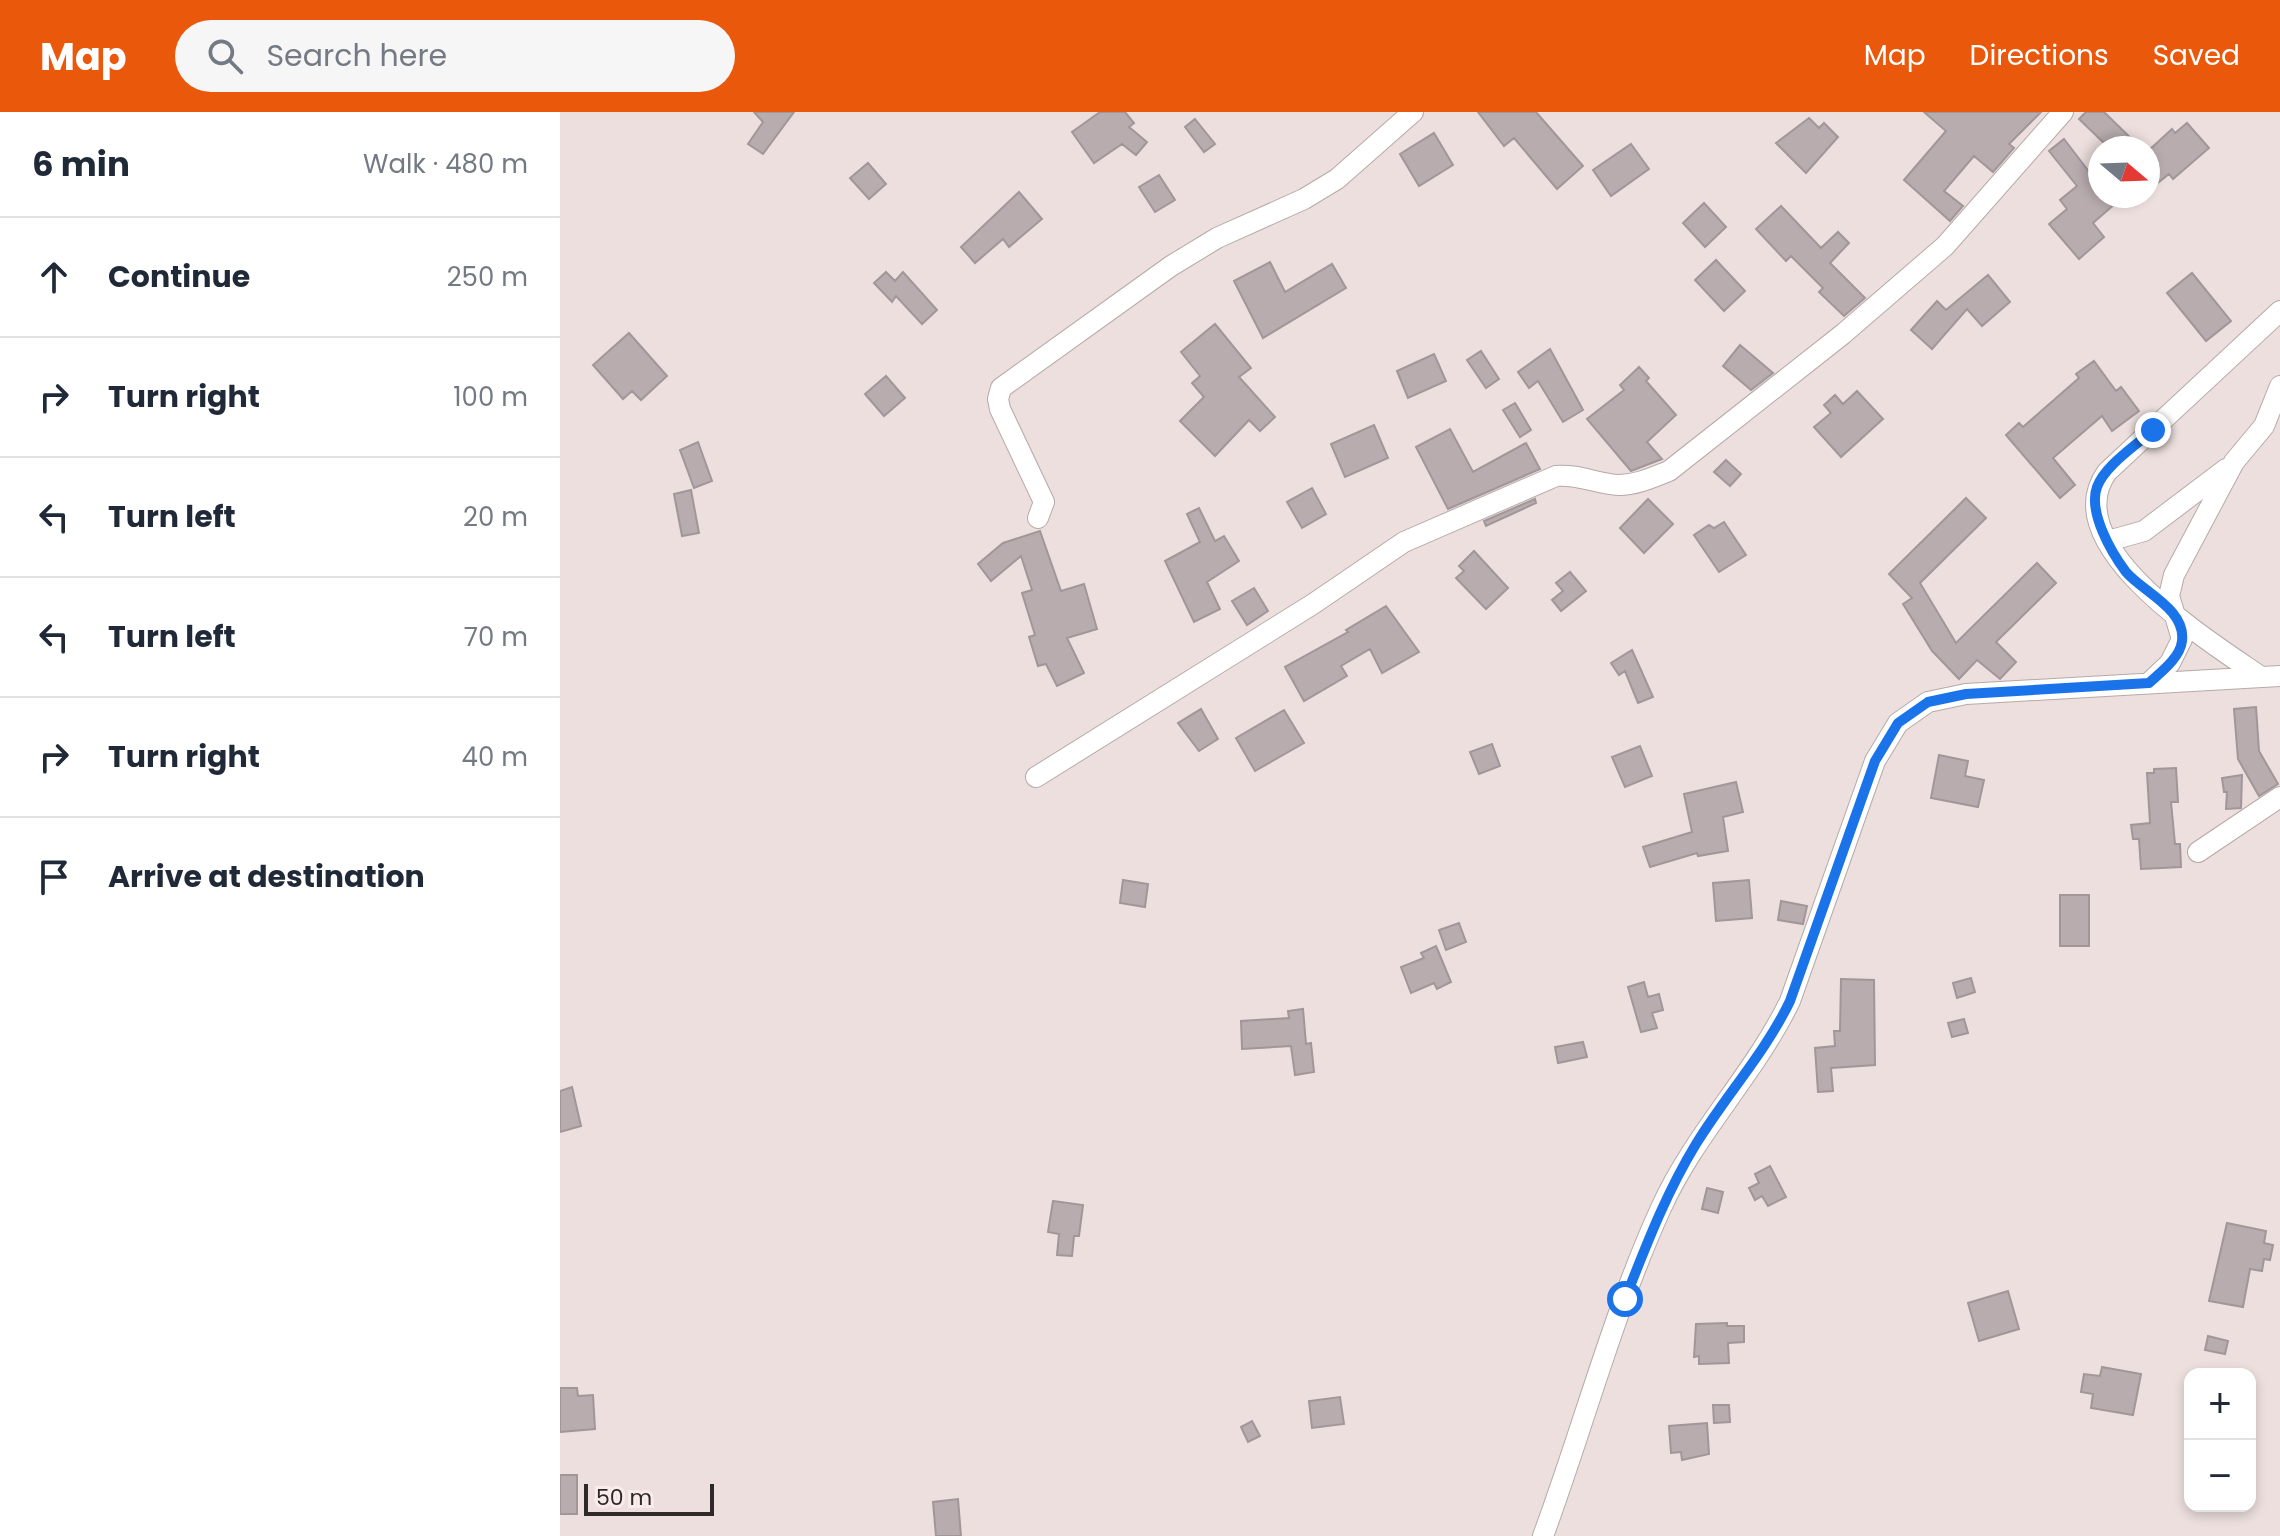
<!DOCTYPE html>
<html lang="en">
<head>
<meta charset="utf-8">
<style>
  :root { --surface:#fff; --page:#f6f6f7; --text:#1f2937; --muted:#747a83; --line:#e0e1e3; --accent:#ea580c }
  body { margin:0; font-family:Poppins,sans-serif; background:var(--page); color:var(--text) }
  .controls { position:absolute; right:24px; bottom:24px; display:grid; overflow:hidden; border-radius:16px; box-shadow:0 4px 12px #0003 }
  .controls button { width:72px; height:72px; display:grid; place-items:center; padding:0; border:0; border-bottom:2px solid var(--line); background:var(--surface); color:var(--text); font:40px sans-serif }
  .compass { position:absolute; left:1528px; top:24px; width:72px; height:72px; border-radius:50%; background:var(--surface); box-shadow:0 4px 12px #0003; rotate:109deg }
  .scale { position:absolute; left:24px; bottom:20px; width:130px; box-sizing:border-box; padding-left:8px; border:4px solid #2f2a29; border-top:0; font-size:22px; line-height:28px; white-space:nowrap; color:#2f2a29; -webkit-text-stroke:6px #f9ecea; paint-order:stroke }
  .stop { position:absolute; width:24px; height:24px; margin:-18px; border:6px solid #1a73e8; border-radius:50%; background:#fff }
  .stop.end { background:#1a73e8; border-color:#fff; box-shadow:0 2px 8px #0008 }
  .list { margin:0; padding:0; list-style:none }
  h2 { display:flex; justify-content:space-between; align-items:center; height:104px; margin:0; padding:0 32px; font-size:34px }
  h2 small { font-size:26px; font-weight:400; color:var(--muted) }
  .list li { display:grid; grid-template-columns:52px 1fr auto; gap:24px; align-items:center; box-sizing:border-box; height:120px; padding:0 32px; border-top:2px solid var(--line) }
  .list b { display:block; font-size:30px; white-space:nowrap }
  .list em { font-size:26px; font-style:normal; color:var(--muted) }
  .icon { flex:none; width:44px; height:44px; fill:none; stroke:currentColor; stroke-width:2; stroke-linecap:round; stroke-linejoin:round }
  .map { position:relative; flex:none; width:1720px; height:1424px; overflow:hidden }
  header { display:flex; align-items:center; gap:48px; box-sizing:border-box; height:112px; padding:0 40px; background:var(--accent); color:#fff }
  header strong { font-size:38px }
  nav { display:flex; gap:44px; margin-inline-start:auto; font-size:28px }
  .search { width:560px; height:72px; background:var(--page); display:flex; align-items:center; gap:20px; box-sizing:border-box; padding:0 28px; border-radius:44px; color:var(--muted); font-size:30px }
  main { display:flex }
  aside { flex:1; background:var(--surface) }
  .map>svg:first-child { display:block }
  .building { fill:#b8acaf; stroke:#a19699; stroke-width:2 }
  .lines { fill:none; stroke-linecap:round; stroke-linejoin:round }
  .minor-casing { stroke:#b6aaa8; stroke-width:22 }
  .minor { stroke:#fff; stroke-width:20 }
  .route { stroke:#1a73e8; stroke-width:10 }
</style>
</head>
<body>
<header>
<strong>Map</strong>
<div class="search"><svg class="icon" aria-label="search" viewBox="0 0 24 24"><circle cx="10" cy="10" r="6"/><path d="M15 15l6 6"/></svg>Search here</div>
<nav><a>Map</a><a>Directions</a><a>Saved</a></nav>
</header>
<main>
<aside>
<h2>6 min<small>Walk · 480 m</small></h2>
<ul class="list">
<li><svg class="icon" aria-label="ahead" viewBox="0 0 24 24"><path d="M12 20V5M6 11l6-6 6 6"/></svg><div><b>Continue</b></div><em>250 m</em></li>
<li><svg class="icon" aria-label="right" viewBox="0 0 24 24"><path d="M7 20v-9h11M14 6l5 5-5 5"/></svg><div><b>Turn right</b></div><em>100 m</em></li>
<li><svg class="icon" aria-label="left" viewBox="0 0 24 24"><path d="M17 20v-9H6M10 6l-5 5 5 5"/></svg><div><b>Turn left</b></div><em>20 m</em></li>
<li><svg class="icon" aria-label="left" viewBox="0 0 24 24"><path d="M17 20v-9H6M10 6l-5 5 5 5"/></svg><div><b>Turn left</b></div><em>70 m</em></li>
<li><svg class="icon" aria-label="right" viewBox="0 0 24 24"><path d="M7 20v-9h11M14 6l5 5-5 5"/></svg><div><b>Turn right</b></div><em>40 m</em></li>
<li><svg class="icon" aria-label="arrive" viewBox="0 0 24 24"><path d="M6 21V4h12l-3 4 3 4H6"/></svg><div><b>Arrive at destination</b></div></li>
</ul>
</aside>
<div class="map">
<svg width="1720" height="1424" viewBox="0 0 1720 1424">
  <rect width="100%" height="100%" fill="#ecdfdd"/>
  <path class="building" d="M194 0H234L203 42 188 32 203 10Z
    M540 0H565L574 11 569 15 587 30 576 43 562 32 534 51 512 20Z
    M918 0H976L1023 54 997 77 954 26 944 34Z
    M1364 0H1481L1449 32 1454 36 1433 60 1414 44 1384 79 1403 94 1390 109 1344 68 1386 19Z
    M1526 0H1544L1581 36H1549L1519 7Z
    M1249 6 1259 16 1264 11 1278 25 1246 61 1216 31Z
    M635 7 655 32 644 40 625 15Z
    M1627 11 1649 36 1613 67 1609 62 1588 79V39L1612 17 1615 21Z
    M874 21 893 53 859 74 840 42Z
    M1504 27 1540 74V84H1564L1533 111 1544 125 1519 147 1489 112 1507 97 1500 88 1517 74 1489 39Z
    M1071 32 1089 57 1051 84 1033 58Z
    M308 51 326 72 309 87 290 66Z
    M599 63 615 88 595 100 579 75Z
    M459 80 482 107 449 135 443 127 415 151 401 135Z
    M1144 91 1166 115 1145 135 1123 111Z
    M1221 94 1261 136 1278 120 1289 131 1270 151 1305 186 1284 204 1259 180 1263 176 1231 144 1226 149 1196 117Z
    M1156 148 1185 179 1164 199 1135 168Z
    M710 150 725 180 772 152 786 176 703 226 674 169Z
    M326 160 335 169 343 160 377 198 362 212 336 184 332 190 314 171Z
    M1632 161 1671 209 1646 229 1607 181Z
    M1428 163 1450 190 1422 214 1407 197 1372 237 1351 218 1377 189 1386 198Z
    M655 212 691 256 679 265 715 305 700 319 689 308 655 344 620 309 644 285 632 271 640 264 621 240Z
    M69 221 107 264 81 288 72 279 63 287 33 253Z
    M1180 233 1213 261 1191 278 1163 254Z
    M990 237 1023 298 1003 310 978 269 969 276 958 260Z
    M921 239 939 267 926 276 907 248Z
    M874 242 886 269 848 286 837 259Z
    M1534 249 1556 279 1561 275 1579 299 1552 319 1542 304 1493 346 1515 373 1500 386 1446 323 1459 311 1463 315 1519 266 1516 262Z
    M1079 255 1089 266 1086 269 1116 303 1087 330 1102 347 1071 359 1027 307 1064 278 1060 273Z
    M326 264 345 286 324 304 305 282Z
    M1297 279 1323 307 1281 345 1254 315 1271 301 1264 293 1275 283 1283 292Z
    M955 291 971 318 960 325 943 298Z
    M814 313 828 346 785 365 771 332Z
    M890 317 913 360 966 331 980 357 888 397 856 335Z
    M138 330 152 369 134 376 120 338Z
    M1166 348 1181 362 1170 374 1154 360Z
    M752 376 766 402 742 416 727 390Z
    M131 378 139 421 122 424 114 382Z
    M1406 386 1426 406 1360 471 1396 531 1477 451 1496 471 1436 530 1456 550 1440 567 1417 548 1399 567 1372 539 1343 492 1352 486 1329 462Z
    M975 387 976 391 926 414 924 409Z
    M1088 387 1113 412 1084 441 1060 416Z
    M639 396 655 429 664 424 679 449 647 470 660 497 634 510 605 449 640 430 627 402Z
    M1164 410 1186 443 1159 460 1134 423 1149 413 1154 416Z
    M480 419 501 479 524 472 537 517 507 526 524 561 497 574 486 552 478 554 469 525 475 523 462 481 472 478 461 444 431 469 418 452 443 431Z
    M914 439 948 476 926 497 896 466 904 459 899 454Z
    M1010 460 1026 479 1001 499 992 488 1003 479 996 471Z
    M694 476 708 499 687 513 672 489Z
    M826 494 859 540 822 561 810 537 781 554 787 564 744 589 725 555 788 520 786 518Z
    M1072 538 1093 585 1078 591 1065 559 1059 563 1051 551Z
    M1696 595 1699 639 1718 672 1699 684 1678 647 1674 597Z
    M641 597 658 627 639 639 618 611Z
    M724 598 744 631 695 659 676 626Z
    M932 632 940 654 919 662 910 640Z
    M1080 634 1092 664 1065 675 1052 645Z
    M1379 643 1408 649 1405 664 1424 668 1418 695 1371 686Z
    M1616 656 1618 690H1611L1615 732H1620L1621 755 1581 757 1579 727H1573L1571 713 1590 711 1587 661H1594V657Z
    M1682 663 1681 696 1666 697 1667 680H1664L1662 666Z
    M1176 670 1183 700 1163 705 1168 739 1138 744 1137 741 1090 755 1083 735 1132 720 1124 682Z
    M563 768 588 772 585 795 560 791Z
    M1189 768 1192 806 1156 809 1153 771Z
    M1500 783H1529V834H1500Z
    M1221 789 1247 794 1243 812 1218 808Z
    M899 811 906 830 886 838 879 818Z
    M876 834 891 870 877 877 874 871 851 881 841 855 864 846 861 841Z
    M1411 866 1415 880 1397 886 1393 871Z
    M1281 867 1314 868 1315 953 1271 956 1273 979 1258 980 1255 936 1275 934 1274 919H1280Z
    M1084 870 1088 885 1099 882 1103 898 1092 901 1097 916 1081 920 1068 875Z
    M743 897 746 932 751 931 754 960 735 963 731 934 682 937 681 909 729 906 728 899Z
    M1404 907 1408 921 1392 925 1388 911Z
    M1023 930 1027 945 998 951 995 935Z
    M12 975 21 1014 0 1020V979Z
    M1210 1054 1226 1085 1208 1094 1202 1084 1195 1088 1189 1076 1199 1071 1195 1062Z
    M1147 1076 1163 1080 1158 1101 1142 1097Z
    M493 1089 523 1093 519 1124H514L512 1144 497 1143 499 1122 488 1120Z
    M1667 1111 1706 1119 1704 1131 1713 1133 1710 1148 1704 1147 1702 1159 1690 1157 1683 1195 1649 1189Z
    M1448 1179 1459 1217 1419 1229 1408 1191Z
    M1167 1211V1214H1184V1230L1168 1231 1169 1251 1139 1252V1244L1134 1245 1136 1212Z
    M1648 1224 1668 1229 1665 1242 1645 1238Z
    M1542 1255 1581 1262 1573 1303 1531 1296 1533 1282 1521 1280 1524 1262 1540 1264Z
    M0 1276H17L18 1284 33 1283 35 1317 0 1320Z
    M780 1285 784 1312 752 1316 749 1289Z
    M1153 1293H1169L1170 1310 1154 1311Z
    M692 1309 700 1324 688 1330 681 1315Z
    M1147 1311 1149 1342 1122 1348 1121 1340 1111 1341 1109 1314Z
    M0 1363H17V1402H0Z
    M398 1387 401 1424H376L373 1390Z"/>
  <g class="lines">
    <g class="minor-casing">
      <path id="minor" d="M478 406 484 390 440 297 438 287 441 276 611 154 657 126 744 87 777 67 853 0
        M1548 429 1584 419 1666 357
        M1701 565C1651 530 1494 434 1547 360L1720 199
        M1589 571 1610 551 1622 527 1609 484 1614 463 1674 350 1704 314 1720 274
        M476 665 753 492 844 430 996 364C1019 362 1037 372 1059 373 1077 373 1093 365 1109 359L1283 222 1385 134 1503 0
        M1638 740 1720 685
        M983 1424C1023 1316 1053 1201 1101 1096 1135 1021 1194 963 1230 889L1315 649 1338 611 1368 590 1406 582 1720 564"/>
    </g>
    <use href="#minor" class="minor"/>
  </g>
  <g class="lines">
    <path class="route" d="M1065 1187C1086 1134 1106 1081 1136 1032 1166 983 1205 941 1230 889L1315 649 1338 611 1368 590 1406 582 1589 571C1601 560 1620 546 1622 529 1626 497 1583 480 1566 460 1551 440 1528 400 1537 375 1545 353 1577 333 1593 318"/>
  </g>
</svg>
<div class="controls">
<button>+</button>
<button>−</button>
</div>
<svg class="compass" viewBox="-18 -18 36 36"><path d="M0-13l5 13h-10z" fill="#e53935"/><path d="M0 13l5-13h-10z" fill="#747a83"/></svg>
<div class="scale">50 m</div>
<div class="stop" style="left:1065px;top:1187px"></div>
<div class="stop end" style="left:1593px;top:318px"></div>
</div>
</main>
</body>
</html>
